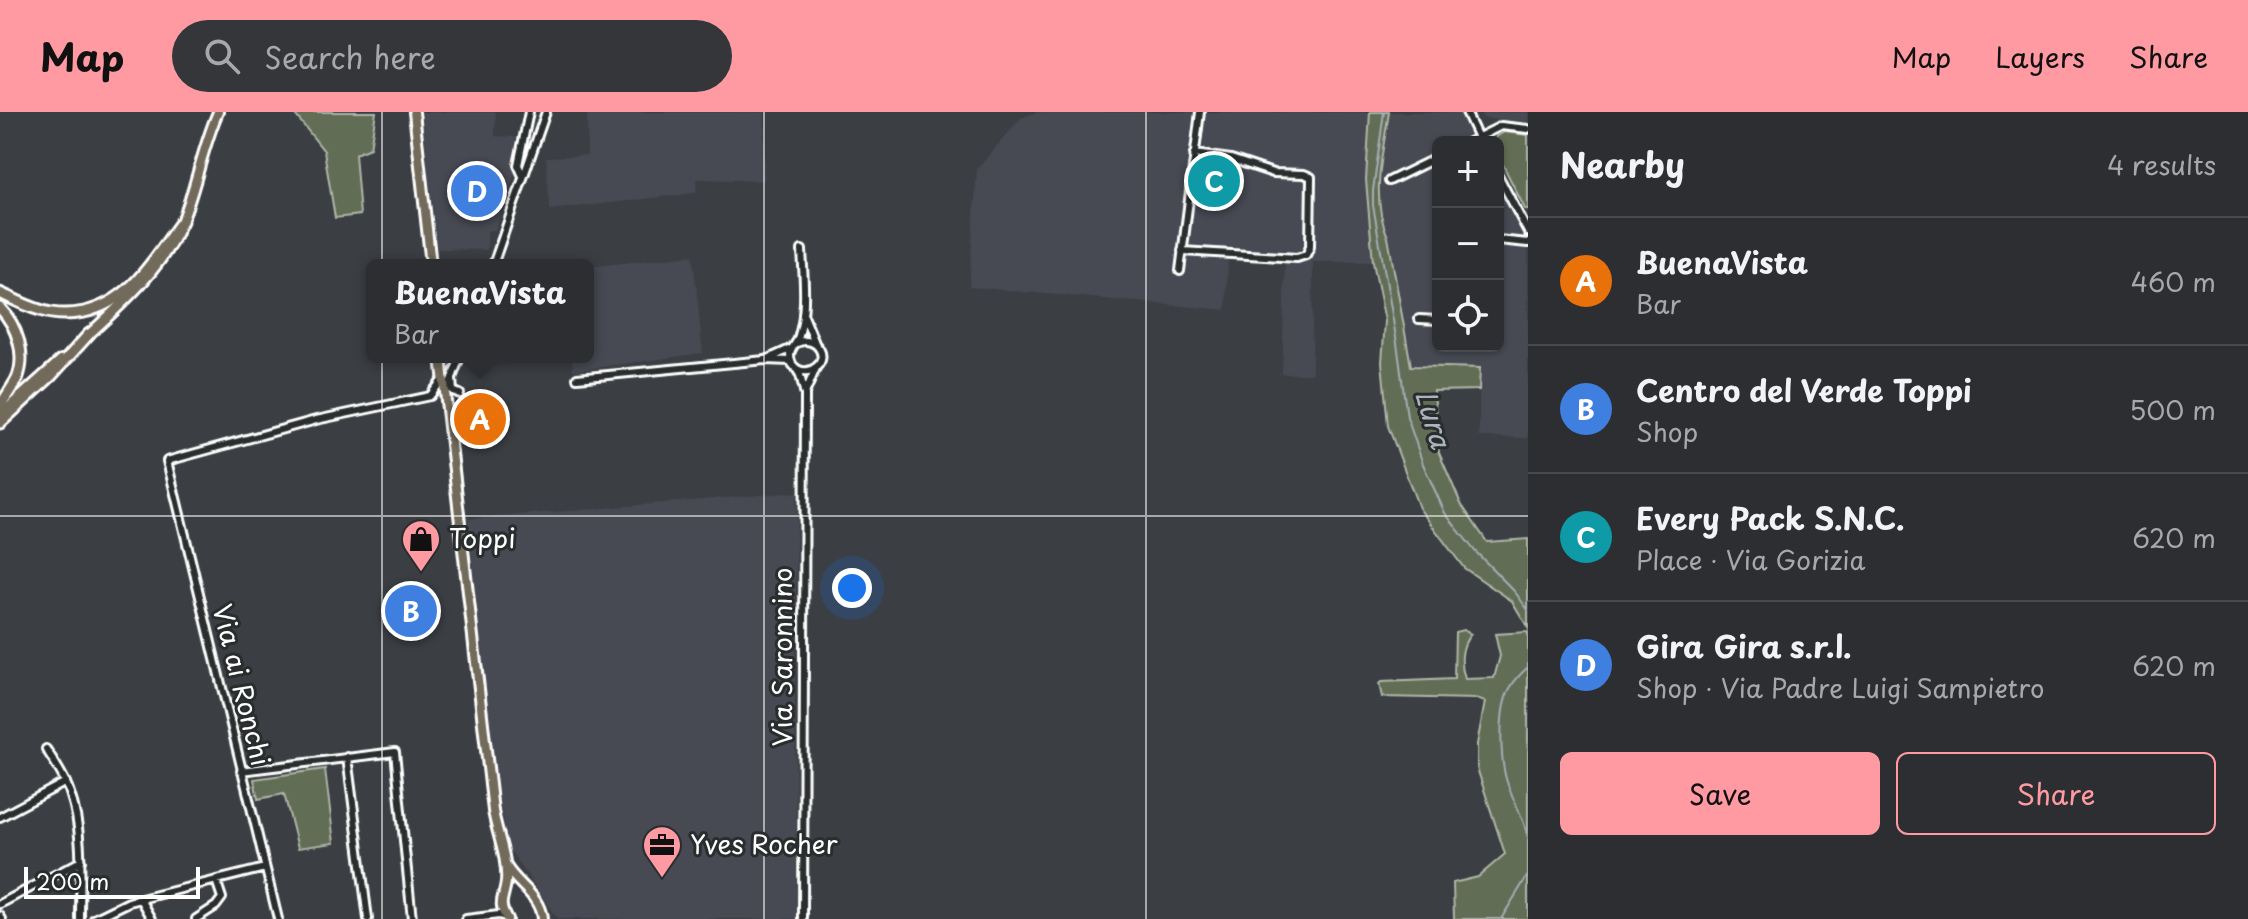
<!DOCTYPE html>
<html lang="en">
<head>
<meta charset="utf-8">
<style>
  :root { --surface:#2c2e32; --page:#34363a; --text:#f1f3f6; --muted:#a6a8ac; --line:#484a4d; --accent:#ff9aa2 }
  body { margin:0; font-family:"Playpen Sans",sans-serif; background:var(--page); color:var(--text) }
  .controls { position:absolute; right:24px; top:24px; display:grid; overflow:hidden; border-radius:12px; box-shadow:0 2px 6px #0004 }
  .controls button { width:72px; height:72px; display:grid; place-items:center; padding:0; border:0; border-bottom:2px solid var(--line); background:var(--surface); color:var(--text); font:40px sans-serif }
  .scale { position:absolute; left:24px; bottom:20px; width:176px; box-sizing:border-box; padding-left:8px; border:4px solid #fff; border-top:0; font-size:22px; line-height:28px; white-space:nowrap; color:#fff; -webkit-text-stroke:6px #2a2d2e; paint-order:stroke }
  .you { position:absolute; left:852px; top:476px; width:28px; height:28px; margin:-20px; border:6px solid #fff; border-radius:50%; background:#1a73e8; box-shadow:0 0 0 12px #1a73e833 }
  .badge { display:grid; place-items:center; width:52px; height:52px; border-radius:50%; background:var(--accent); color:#fff; font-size:26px; font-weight:700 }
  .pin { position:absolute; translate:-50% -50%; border:4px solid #fff; box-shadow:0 2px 8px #0006 }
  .popup { position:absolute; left:366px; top:147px; width:228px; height:104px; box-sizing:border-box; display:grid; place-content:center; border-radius:12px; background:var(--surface); filter:drop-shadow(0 2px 6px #0005); font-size:26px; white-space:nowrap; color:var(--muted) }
  .popup b { font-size:30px; color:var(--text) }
  .popup::after { content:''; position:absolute; left:50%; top:100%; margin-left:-16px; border:16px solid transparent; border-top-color:var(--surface) }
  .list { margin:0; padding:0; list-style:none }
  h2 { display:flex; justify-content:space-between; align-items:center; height:104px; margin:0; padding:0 32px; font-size:34px }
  h2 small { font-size:26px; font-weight:400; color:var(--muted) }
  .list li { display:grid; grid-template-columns:52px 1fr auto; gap:24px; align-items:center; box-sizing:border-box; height:128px; padding:0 32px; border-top:2px solid var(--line) }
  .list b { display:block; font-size:30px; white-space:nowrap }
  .list p { margin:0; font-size:26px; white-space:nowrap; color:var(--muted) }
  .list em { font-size:26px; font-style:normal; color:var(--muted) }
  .actions { display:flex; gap:16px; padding:24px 32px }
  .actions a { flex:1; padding:18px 0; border:2px solid var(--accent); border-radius:12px; text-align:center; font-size:28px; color:var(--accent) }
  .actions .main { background:var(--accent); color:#111 }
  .icon { flex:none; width:44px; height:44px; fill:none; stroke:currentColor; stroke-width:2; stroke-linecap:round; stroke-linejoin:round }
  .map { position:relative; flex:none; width:1528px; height:807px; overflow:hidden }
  header { display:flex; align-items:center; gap:48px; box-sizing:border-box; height:112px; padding:0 40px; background:var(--accent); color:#111 }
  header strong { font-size:38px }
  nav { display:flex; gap:44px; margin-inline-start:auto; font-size:28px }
  .search { width:560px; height:72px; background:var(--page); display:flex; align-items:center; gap:20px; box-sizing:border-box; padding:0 28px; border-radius:44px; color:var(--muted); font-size:30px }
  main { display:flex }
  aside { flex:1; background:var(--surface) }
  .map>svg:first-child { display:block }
  .built { fill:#474a52 }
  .green { fill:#626d54; stroke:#b0b6aa; stroke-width:2 }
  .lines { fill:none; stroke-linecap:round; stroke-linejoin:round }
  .stream { stroke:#a3adb6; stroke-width:2 }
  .minor-casing { stroke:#fff; stroke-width:12 }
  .major-casing { stroke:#fff; stroke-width:14 }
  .highway-casing { stroke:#fff; stroke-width:15 }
  .minor { stroke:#2a2d2e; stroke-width:6 }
  .major { stroke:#726b5a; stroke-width:8 }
  .highway { stroke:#726b5a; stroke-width:9 }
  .grid { fill:none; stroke:#fff; stroke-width:2; stroke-opacity:0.55 }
  .labels { text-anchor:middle; stroke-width:6; stroke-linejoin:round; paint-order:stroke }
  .poi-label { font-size:26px; fill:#fff; stroke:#2a2d2e; text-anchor:start }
  .street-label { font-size:26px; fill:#fff; stroke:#2a2d2e }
  .water-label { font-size:28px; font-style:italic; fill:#aab4bc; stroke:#2a2d2e }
</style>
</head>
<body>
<header>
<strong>Map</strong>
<div class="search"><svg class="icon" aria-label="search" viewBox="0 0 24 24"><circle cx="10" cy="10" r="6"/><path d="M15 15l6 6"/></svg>Search here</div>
<nav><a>Map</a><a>Layers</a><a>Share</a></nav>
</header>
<main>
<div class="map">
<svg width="1528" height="807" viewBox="0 0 1528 807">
  <rect width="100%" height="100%" fill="#3b3e43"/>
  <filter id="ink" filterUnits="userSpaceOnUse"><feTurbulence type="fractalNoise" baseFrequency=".0125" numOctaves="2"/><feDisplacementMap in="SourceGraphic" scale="16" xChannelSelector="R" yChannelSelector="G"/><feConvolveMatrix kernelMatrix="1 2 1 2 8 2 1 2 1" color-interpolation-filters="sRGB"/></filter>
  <g filter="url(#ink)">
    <path class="built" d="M422 0H496L495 24 516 25 513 56 516 59 495 118 487 119V138L437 137Z
      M587 0H765L764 69 697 67 696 81 550 98 546 45 587 43Z
      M1037 0H1370L1366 68 1373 150H1313L1312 262H1282L1285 149 1228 147 1226 198 969 175 977 57 1021 6Z
      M1389 0H1461L1477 30H1438V234H1498V70L1528 127V326L1479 325V256L1411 255 1388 125 1382 111 1378 77Z
      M1480 0H1528V11L1483 6Z
      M693 143 703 241 573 259 572 245H588V155Z
      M797 380 795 600 797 807H557L510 738 494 664 468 407Z"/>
    <path class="green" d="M293 0H376L370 36 355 42 360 103 335 106 324 39Z
      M1370 0H1389C1383 41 1370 85 1388 125L1411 254 1480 256 1479 278 1434 279 1439 341 1461 392 1487 430 1528 427V516L1512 489 1464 456 1419 396 1388 314 1382 250 1385 209 1373 150 1366 68Z
      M1504 20 1528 23V98L1525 97 1498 43V30H1495L1496 25Z
      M1463 518 1471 522C1460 534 1460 552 1465 567L1494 566 1500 544 1495 522 1528 520V807H1454L1453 771 1478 765 1505 742 1477 656V632L1485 590 1477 587 1382 585 1379 572 1381 570 1454 567 1455 520Z
      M325 657 334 731 298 736 284 682 258 687 254 667Z"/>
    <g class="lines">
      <path class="stream" d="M1384 0 1373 79V93L1397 231 1407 305 1423 352 1445 401 1474 438 1515 480 1528 498
        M1528 555C1519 563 1510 573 1506 585 1499 607 1500 652 1508 673 1514 691 1525 707 1528 726
        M1501 807 1528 763"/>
      <g class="minor-casing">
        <path id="minor" d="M1466 0 1480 30
          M1469 30 1501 14 1528 17
          M1498 63 1528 120
          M523 64 518 53 529 0
          M1389 69 1438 45
          M1498 128 1528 131
          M1182 139 1297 146 1306 143 1310 135 1311 65 1304 62 1273 61 1231 47 1194 42
          M493 153 546 0
          M1180 159 1200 0
          M804 204 815 231
          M1419 207 1438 208
          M797 231C818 222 831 248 813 257 803 263 790 256 790 244 790 237 795 233 798 227 800 220 803 210 803 202 806 182 803 159 802 138
          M768 247 790 237
          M795 255 800 263 805 283 803 807
          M577 266 765 248 791 249
          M452 267 453 279 460 282
          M447 279 460 245
          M806 279 816 256
          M46 637C55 651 65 665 70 681 84 721 80 766 80 807
          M347 645 368 807
          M241 659 395 640 412 807
          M0 705 66 670
          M141 787 152 807
          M0 792 81 749
          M0 804 2 807
          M94 807 129 790 265 756
          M196 807 216 794 222 786 216 768
          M278 807 167 349 316 308 430 284 443 267
          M466 807 499 803 505 805"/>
      </g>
      <g class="major-casing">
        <path id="major" d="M414 0 431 153
          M86 225C122 192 161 158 181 112 196 76 202 36 218 0
          M441 245 493 699C497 722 508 747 506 770 504 787 497 790 507 807
          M0 303 61 248
          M506 754C517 773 540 783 542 807"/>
      </g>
      <g class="highway-casing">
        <path id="highway" d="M0 181C13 187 26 194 40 198 54 203 69 203 84 200 133 189 154 146 182 109
          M0 196C17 214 27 243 17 267 12 276 5 286 0 294
          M0 311 51 264 89 222"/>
      </g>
      <use href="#minor" class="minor"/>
      <use href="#major" class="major"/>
      <use href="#highway" class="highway"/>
    </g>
  </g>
  <path class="grid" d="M382 0V807M764 0V807M1146 0V807M0 404H1528"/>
  <defs>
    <g id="shop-pin" transform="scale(2)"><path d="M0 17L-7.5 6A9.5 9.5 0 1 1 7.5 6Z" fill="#ff9aa2" stroke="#2a2d2e"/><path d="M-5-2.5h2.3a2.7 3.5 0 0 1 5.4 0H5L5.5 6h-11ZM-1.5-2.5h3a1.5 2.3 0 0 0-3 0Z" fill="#111"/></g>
    <g id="office-pin" transform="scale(2)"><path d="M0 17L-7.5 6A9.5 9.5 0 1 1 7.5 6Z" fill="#ff9aa2" stroke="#2a2d2e"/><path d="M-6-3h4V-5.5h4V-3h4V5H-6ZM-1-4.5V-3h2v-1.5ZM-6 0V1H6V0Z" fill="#111"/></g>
  </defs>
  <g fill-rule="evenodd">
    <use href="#shop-pin" x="421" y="427"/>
    <use href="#office-pin" x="662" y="733"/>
  </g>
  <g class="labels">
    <g class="poi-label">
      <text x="449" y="436">Toppi</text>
      <text x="690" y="742">Yves Rocher</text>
    </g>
    <g class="street-label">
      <text transform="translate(783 545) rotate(-90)" y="9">Via Saronnino</text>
      <text transform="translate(241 573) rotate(76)" y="9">Via ai Ronchi</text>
    </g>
    <g class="water-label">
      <text transform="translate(1433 307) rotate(73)" y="10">Lura</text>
    </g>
  </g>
</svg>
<div class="controls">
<button>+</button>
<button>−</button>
<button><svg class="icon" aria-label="locate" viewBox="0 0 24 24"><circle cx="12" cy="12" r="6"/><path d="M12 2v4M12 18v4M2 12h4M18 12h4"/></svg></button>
</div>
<div class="scale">200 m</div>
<div class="you"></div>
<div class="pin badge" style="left:480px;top:307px;background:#e8710a">A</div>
<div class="popup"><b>BuenaVista</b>Bar</div>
<div class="pin badge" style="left:411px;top:499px;background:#3f7fe0">B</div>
<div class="pin badge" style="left:1214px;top:69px;background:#0f9aa8">C</div>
<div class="pin badge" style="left:477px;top:79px;background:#3f7fe0">D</div>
</div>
<aside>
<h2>Nearby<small>4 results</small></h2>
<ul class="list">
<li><span class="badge" style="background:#e8710a">A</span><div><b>BuenaVista</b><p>Bar</p></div><em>460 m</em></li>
<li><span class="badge" style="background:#3f7fe0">B</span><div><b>Centro del Verde Toppi</b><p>Shop</p></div><em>500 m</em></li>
<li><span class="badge" style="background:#0f9aa8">C</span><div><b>Every Pack S.N.C.</b><p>Place · Via Gorizia</p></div><em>620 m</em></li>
<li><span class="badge" style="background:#3f7fe0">D</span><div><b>Gira Gira s.r.l.</b><p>Shop · Via Padre Luigi Sampietro</p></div><em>620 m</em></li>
</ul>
<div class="actions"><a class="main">Save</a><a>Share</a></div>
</aside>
</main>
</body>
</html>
